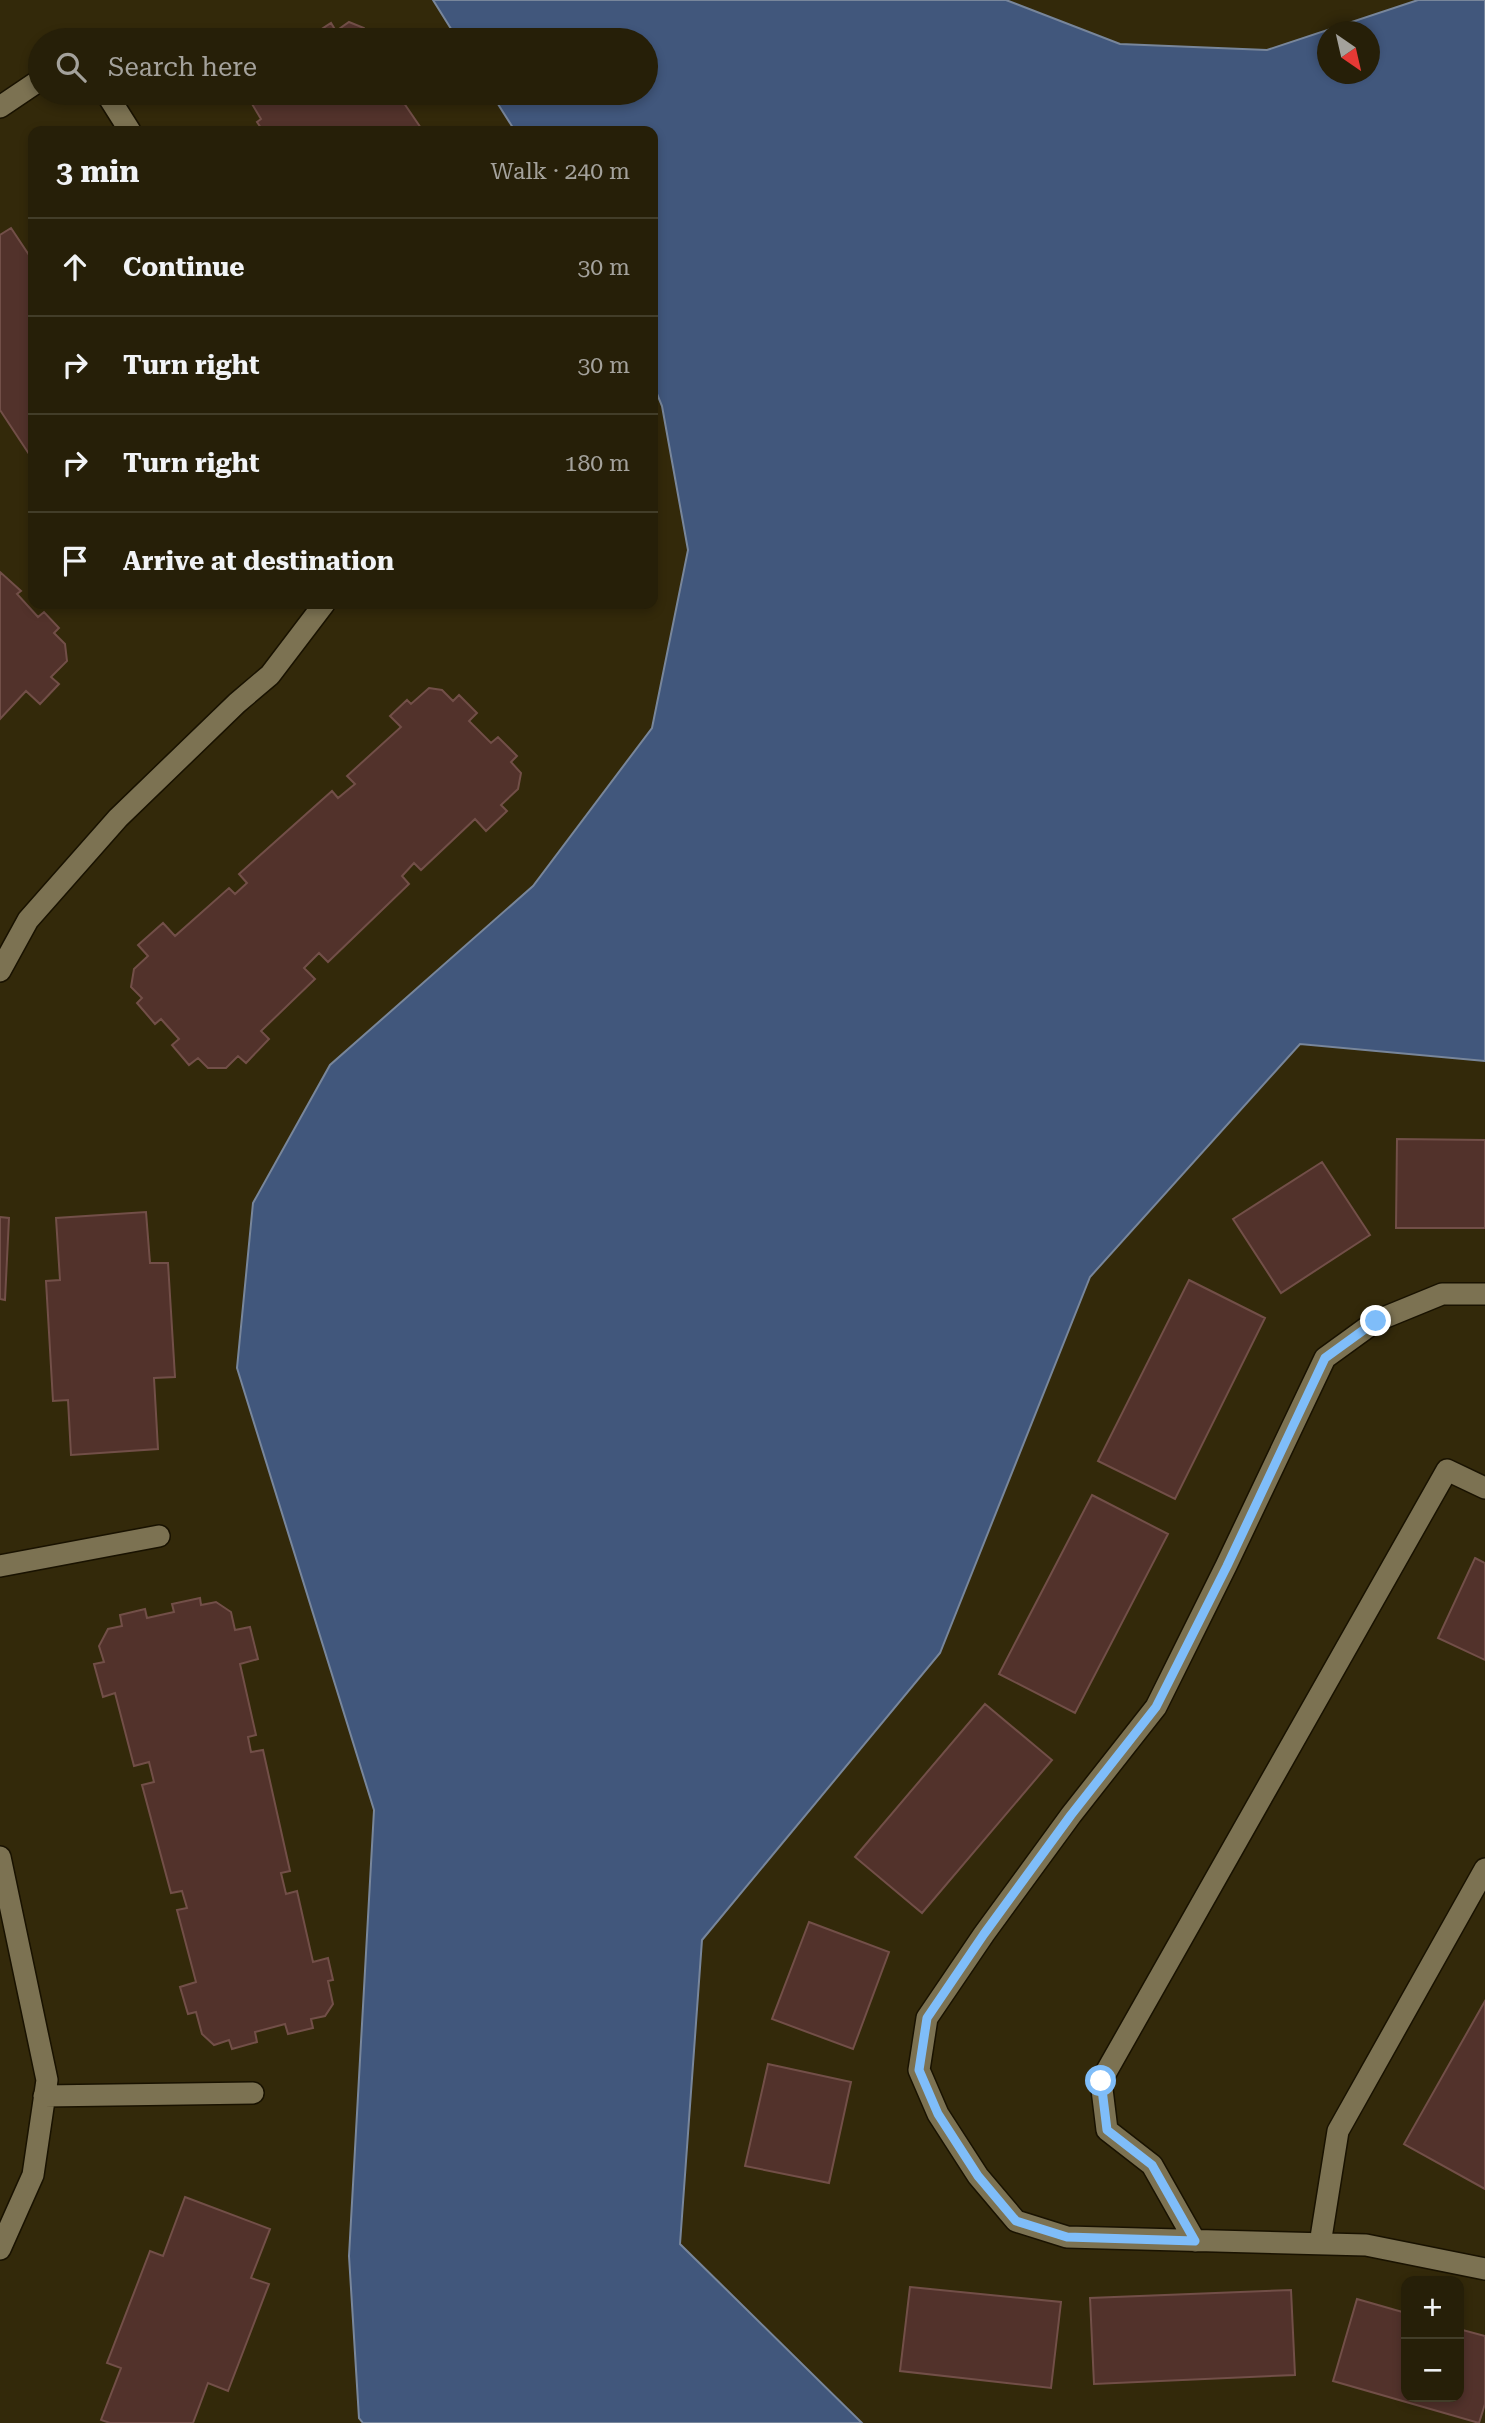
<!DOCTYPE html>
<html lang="en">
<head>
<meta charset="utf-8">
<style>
  :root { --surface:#261f08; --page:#2e2712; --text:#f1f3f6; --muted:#a4a29c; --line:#423d29 }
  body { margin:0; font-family:"Roboto Serif",serif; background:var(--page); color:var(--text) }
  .controls { position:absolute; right:21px; bottom:21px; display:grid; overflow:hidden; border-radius:14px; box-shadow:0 4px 10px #0003 }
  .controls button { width:63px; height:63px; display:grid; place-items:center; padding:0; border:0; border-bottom:2px solid var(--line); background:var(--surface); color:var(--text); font:35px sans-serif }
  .compass { position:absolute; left:1317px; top:21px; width:63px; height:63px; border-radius:50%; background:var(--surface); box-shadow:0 4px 10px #0003; rotate:146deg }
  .stop { position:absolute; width:21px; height:21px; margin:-16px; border:5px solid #7fbdf9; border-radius:50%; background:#fff }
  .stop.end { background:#7fbdf9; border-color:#fff; box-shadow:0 2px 7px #0008 }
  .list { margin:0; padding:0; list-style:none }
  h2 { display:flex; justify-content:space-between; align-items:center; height:91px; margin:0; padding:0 28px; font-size:30px }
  h2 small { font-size:23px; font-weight:400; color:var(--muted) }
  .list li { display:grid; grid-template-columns:46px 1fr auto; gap:21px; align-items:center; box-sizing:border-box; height:98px; padding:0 28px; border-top:2px solid var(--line) }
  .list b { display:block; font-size:26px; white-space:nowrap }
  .list em { font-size:23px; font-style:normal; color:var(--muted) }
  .icon { flex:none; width:38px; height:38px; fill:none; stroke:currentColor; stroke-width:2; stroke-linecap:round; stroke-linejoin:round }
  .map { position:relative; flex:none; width:1485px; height:2423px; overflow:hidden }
  .search { position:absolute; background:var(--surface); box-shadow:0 4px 10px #0003; left:28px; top:28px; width:630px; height:77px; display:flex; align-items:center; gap:18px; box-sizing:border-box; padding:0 24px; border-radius:38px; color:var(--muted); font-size:26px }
  .panel { position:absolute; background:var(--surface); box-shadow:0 4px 10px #0003; left:28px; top:126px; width:630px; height:483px; border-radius:14px }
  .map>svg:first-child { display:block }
  .water { fill:#41577c; stroke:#78869b; stroke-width:2; fill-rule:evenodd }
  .building { fill:#52322b; stroke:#724f48; stroke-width:2 }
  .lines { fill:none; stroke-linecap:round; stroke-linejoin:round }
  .service-casing { stroke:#191200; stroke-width:24 }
  .service { stroke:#7c7252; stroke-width:21 }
  .route { stroke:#7fbdf9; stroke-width:9 }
</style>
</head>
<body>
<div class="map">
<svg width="1485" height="2423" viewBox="0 0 1485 2423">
  <rect width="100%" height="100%" fill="#33290a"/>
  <path class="water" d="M433 0H1006L1120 44 1267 50 1418 0H1485V1061L1300 1044 1090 1277 940 1653 702 1940 680 2244 862 2423H363L359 2418 349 2256 374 1810 237 1368 253 1203 330 1065 533 886 652 728 688 550 662 406 653 384V131H515L491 93H646V40H458ZM1328 32H1370V74H1328Z"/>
  <path class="building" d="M349 22 364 28 372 40H310L308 38 331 23 336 31Z
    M251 93H397L423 131H263L257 122 261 119 249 99Z
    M11 228 33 261V460L0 410V235Z
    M0 572 21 591 17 594 38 617 44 612 59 628 54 633 65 644 67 661 51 677 59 684 40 704 26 691 0 719Z
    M429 688 442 690 453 701 459 695 477 713 469 721 491 743 498 737 517 756 511 762 521 773 518 789 501 805 507 811 486 831 475 819 421 870 414 863 402 876 409 884 328 962 319 953 304 968 315 979 261 1031 269 1039 246 1063 238 1056 226 1068H208L198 1058 189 1065 172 1045 179 1039 161 1019 155 1024 137 1003 142 998 131 987 134 969 148 956 138 945 163 923 175 936 229 888 235 894 247 883 239 874 332 791 338 798 355 784 347 776 401 727 390 716 407 700 411 704Z
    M1397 1139 1485 1140V1228H1396Z
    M1322 1162 1370 1235 1281 1293 1233 1219Z
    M146 1212 150 1263H168L175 1377 154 1378 158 1449 71 1455 68 1400 53 1401 46 1281 60 1280 56 1218Z
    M0 1217 9 1218 5 1300 0 1299Z
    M1189 1280 1265 1318 1175 1499 1098 1461Z
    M1092 1495 1168 1534 1075 1713 999 1674Z
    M1475 1558 1485 1563V1660L1438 1638Z
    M200 1598 201 1605 216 1602 231 1612 235 1630 250 1627 258 1659 240 1664 256 1735 248 1737 251 1752 263 1750 290 1871 281 1873 286 1894 297 1891 313 1962 328 1958 333 1980 328 1981 333 2004 325 2016 311 2019 313 2028 288 2034 285 2024 255 2032 257 2042 232 2049 229 2040 214 2045 202 2034 196 2012 188 2014 180 1987 196 1982 177 1910 187 1908 182 1891 171 1893 142 1785 154 1782 149 1762 134 1766 115 1693 103 1697 94 1664 104 1662 99 1646 108 1629 122 1626 120 1615 145 1609 147 1618 174 1612 172 1604Z
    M985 1704 1052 1760 922 1913 855 1857Z
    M809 1922 889 1952 853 2049 772 2019Z
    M1485 2001V2189L1404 2144Z
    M768 2064 851 2082 829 2183 745 2166Z
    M185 2197 270 2229 251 2278 269 2284 228 2391 208 2383 193 2423H110L101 2420 121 2368 107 2363 150 2251 163 2256Z
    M910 2287 1061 2302 1051 2388 900 2371Z
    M1291 2290 1295 2375 1094 2384 1090 2298Z
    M1357 2299 1406 2313V2397H1459V2329L1485 2336V2404L1479 2423 1333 2381Z"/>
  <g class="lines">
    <g class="service-casing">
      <path id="service" d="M106 93 130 131
        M0 107 40 80
        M0 971 28 920 118 818 237 703 270 675 324 604
        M1485 1294H1442L1376 1321 1325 1358 1226 1566 1156 1707 1071 1815 984 1934 927 2018 919 2070 938 2114 978 2176 1016 2221 1067 2237 1366 2245 1485 2269
        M0 1566 159 1536
        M0 1857 47 2080 33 2175 0 2249
        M44 2096 253 2093
        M1195 2241 1152 2165 1107 2130 1101 2081 1447 1470 1485 1488
        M1320 2244 1338 2131 1485 1869"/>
    </g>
    <use href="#service" class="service"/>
  </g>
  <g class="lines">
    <path class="route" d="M1101 2081 1107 2130 1152 2165 1195 2241 1067 2237 1016 2221 978 2176 938 2114 919 2070 927 2018 984 1934 1071 1815 1156 1707 1227 1566 1325 1358 1376 1321"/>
  </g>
</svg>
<div class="controls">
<button>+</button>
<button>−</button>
</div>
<svg class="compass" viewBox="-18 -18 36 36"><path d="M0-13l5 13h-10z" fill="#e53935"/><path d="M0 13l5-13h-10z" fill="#a4a29c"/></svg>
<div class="stop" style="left:1101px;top:2081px"></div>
<div class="stop end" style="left:1376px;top:1321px"></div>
<div class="search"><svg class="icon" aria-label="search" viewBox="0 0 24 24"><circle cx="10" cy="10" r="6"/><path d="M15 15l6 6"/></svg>Search here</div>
<section class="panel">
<h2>3 min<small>Walk · 240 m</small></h2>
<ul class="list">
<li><svg class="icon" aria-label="ahead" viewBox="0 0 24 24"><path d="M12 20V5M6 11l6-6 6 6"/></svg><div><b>Continue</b></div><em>30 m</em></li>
<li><svg class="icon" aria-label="right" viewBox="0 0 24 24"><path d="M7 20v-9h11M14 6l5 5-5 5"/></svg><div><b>Turn right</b></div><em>30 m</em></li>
<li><svg class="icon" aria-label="right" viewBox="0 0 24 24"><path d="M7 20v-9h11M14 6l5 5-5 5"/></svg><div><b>Turn right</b></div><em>180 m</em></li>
<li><svg class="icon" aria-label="arrive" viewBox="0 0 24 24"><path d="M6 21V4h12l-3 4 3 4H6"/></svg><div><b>Arrive at destination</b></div></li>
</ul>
</section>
</div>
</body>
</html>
